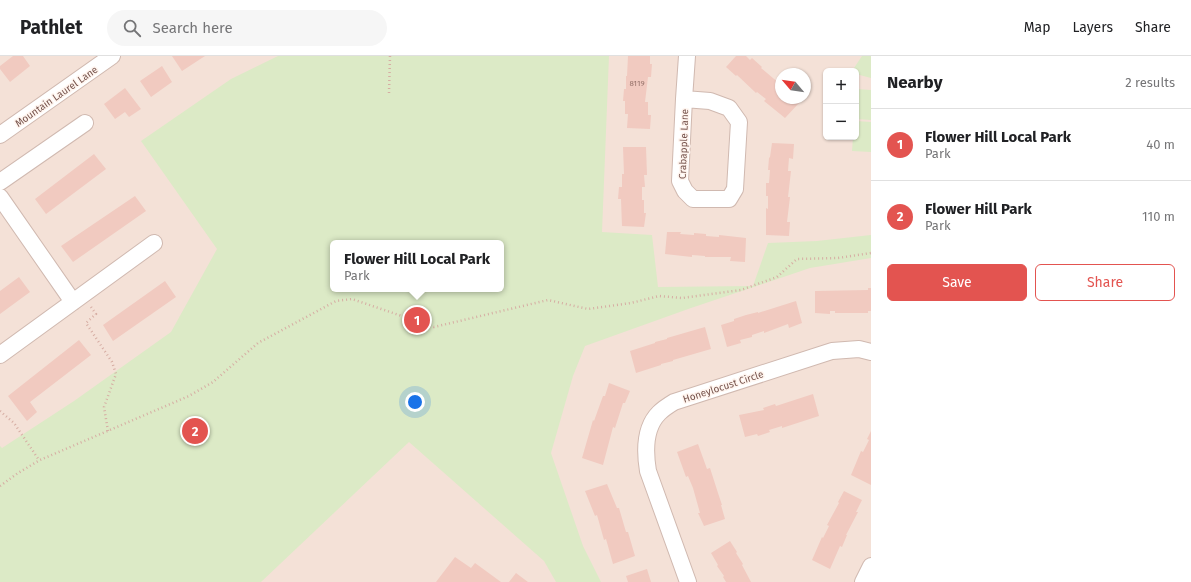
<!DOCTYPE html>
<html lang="en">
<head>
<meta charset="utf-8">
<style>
  :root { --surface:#fff; --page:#f6f6f6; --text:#202124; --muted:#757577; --line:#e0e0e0; --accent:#e35450 }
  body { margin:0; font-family:"Fira Sans",sans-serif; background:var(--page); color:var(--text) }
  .controls { position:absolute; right:12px; top:12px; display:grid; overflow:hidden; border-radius:6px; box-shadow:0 1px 3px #0004 }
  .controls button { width:36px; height:36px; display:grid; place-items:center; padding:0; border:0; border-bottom:1px solid var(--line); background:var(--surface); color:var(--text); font:20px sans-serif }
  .compass { position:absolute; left:775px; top:12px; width:36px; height:36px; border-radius:50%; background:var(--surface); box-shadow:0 1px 3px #0004; rotate:299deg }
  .you { position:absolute; left:415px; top:346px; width:14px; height:14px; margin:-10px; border:3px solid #fff; border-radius:50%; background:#1a73e8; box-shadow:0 0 0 6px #1a73e833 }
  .badge { display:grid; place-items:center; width:26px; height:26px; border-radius:50%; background:var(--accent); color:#fff; font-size:13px; font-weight:700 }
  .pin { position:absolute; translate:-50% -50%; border:2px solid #fff; box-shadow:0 1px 4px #0006 }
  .popup { position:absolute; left:330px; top:184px; width:174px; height:52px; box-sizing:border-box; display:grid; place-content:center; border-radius:6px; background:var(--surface); filter:drop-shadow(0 1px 3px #0005); font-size:13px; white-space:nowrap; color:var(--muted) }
  .popup b { font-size:15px; color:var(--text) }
  .popup::after { content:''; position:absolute; left:50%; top:100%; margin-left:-8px; border:8px solid transparent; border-top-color:var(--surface) }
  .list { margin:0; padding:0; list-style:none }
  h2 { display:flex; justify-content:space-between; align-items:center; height:52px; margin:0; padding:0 16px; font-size:17px }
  h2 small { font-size:13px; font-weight:400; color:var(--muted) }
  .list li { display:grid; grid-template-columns:26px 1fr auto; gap:12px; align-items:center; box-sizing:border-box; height:72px; padding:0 16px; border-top:1px solid var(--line) }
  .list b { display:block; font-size:15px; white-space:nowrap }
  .list p { margin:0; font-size:13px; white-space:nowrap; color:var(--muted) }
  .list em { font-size:13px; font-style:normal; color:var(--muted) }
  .actions { display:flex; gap:8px; padding:12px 16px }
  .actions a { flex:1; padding:9px 0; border:1px solid var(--accent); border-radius:6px; text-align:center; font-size:14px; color:var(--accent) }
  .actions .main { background:var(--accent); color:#fff }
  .icon { flex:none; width:22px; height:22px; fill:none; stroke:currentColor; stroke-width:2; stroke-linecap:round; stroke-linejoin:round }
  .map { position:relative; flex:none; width:871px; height:526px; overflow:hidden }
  header { display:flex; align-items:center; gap:24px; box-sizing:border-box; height:56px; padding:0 20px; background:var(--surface); border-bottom:1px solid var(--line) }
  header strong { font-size:19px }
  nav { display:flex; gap:22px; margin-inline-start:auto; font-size:14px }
  .search { width:280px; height:36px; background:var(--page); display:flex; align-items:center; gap:10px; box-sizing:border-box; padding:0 14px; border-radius:22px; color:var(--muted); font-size:15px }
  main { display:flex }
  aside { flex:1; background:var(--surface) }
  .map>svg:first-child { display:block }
  .residential { fill:#f4e1d7; fill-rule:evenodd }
  .green { fill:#dceac6; fill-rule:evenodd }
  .building { fill:#f1cac0 }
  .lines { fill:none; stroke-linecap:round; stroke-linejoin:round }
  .street-casing { stroke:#d0b9b0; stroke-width:18 }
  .path { stroke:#d6ada3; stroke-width:2.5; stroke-dasharray:1 3; stroke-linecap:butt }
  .street { stroke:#fff; stroke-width:16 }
  .labels { text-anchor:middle; stroke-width:3; stroke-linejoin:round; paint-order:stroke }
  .number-label { font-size:8px; fill:#957169 }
  .street-label { font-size:10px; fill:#76534c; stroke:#fff5ef }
</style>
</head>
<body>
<header>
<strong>Pathlet</strong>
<div class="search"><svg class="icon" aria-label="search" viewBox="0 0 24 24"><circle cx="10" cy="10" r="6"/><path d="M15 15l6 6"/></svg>Search here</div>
<nav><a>Map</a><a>Layers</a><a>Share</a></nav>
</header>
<main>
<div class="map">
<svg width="871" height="526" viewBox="0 0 871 526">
  <rect width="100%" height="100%" fill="#fcf0e8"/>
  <path class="residential" d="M0 0H871V526H0ZM826 15H856V81H826ZM781 18H805V42H781ZM333 187H501V233H333Z"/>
  <path class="green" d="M278 0H609L602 176 652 179 658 231 753 230 768 187 817 185 871 179V202L810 212 691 252 585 290 573 320 551 397 583 490 601 526H556L544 505 409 386 261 526H0V390L2 392 74 345 171 276 217 193 141 85 231 23ZM333 187H501V233H333Z
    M862 0H871V22L856 18V15H852Z
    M857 33 871 34V64L856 63Z
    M856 65 871 66V96L852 95 853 81H856Z"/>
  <path class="building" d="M13 0H23L30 10 10 26 0 13V10Z
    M172 0H205L182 15Z
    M628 0H650V8H652L651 21H648L645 46H648V59H651L650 73 627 72 628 58H625V45H623L624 33H626V20H627Z
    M736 0H746L750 4 752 2 762 11 761 12 780 28 778 30 781 32V42H796L800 46 785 62 764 45 766 43 757 36 756 37 737 19 736 20 726 11Z
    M162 10 172 26 151 41 140 25Z
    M125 32 141 53 129 61 125 56 115 63 104 48Z
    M772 87 794 88 793 103 789 102 788 115H791L788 141H790L787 166H790L789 180 766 179V152L768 153V140H766V127H769L770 114H768L769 102 770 101Z
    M623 91H646L647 119H644L645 131H642V144H644V157H646L644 171 622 170 621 143H618L619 131H622V118H624Z
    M94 98 106 113 46 158 35 143Z
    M135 140 146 155 73 206 61 190Z
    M667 176H681L680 178 694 179V177L706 178V180L719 181V179L746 182 745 206 730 205 731 201H705V200L692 199V201L665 198Z
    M19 221 30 236 0 258V235Z
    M165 225 176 241 113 285 103 269Z
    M868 232H871V255H868V257H835V255H830V258L815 257V235L868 234Z
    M796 245 802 267 789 272 788 268 764 277V275L752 279V281L740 284 741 287 727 291 721 269 734 265V263L746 259 758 256V257Z
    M705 271 711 293 673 304V305L661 308V309L636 317 630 295 655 287V286L667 283V282Z
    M79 284 91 299 30 346 37 356 27 365 8 340Z
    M609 327 630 335 625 347H623L615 372 613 371 603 409 582 402 593 364 594 365 603 340H605Z
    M813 338 819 360 782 372V370L769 374 770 376 758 380 757 378 745 381 739 359 764 354 763 352 775 348 776 350Z
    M871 375V429L851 419 861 395 863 396 869 384 867 383Z
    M698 388 707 413 710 412 718 437 722 449H721L725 463 704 470 698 457H700L693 432 688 420 686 421 677 396Z
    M607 428 617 452H619L626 476H628L635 500 613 508 606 483 604 484 597 459 595 460 585 435Z
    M844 435 862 444 856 456H858L846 479H847L842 491 840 490 830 513 812 504 822 481 823 482 829 470 827 469 839 447 838 446Z
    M730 485 737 496 736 497 743 508 742 509 751 526H726L723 521 724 520 717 510 718 509 711 497Z
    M455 501 471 512 475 507 501 526H436Z
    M647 513 651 526H628L626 520Z
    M516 517 528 526H509Z"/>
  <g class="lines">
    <g class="street-casing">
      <path id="street" d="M684 43 710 45 729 52 739 66 735 133 729 143H693L685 135 680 125Z
        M684 43 687 0
        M0 79 112 0
        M0 126 85 67
        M0 141 73 246
        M0 299 154 187
        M688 526 648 415C645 397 644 372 659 357 663 353 669 349 674 346L832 295 859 293 871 296
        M863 526 871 510"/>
    </g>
    <path class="path" d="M389 37 390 0
      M91 251 96 258 86 267 112 306 116 318 104 351 108 375
      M0 355 14 367 39 404
      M0 430 18 417 40 404 189 340 213 326 258 287 336 245 352 243 434 271 548 244 588 253 631 247 659 240 682 242 741 234 777 221 797 203 838 202 871 197"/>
    <use href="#street" class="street"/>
  </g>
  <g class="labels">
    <g class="number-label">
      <text x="637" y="30">8119</text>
    </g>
    <g class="street-label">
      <text transform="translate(56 40) rotate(-35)" y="4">Mountain Laurel Lane</text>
      <text transform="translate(683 88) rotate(-88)" y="4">Crabapple Lane</text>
      <text transform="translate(723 330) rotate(-18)" y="4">Honeylocust Circle</text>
    </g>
  </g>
</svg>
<div class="controls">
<button>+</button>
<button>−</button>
</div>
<svg class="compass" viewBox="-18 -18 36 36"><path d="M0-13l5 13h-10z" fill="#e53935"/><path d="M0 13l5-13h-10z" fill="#757577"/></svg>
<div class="you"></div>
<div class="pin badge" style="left:417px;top:264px">1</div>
<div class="popup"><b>Flower Hill Local Park</b>Park</div>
<div class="pin badge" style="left:195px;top:375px">2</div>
</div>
<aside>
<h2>Nearby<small>2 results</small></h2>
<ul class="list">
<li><span class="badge">1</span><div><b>Flower Hill Local Park</b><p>Park</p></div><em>40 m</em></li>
<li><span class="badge">2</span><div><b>Flower Hill Park</b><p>Park</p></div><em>110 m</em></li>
</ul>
<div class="actions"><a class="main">Save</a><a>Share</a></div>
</aside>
</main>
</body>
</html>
